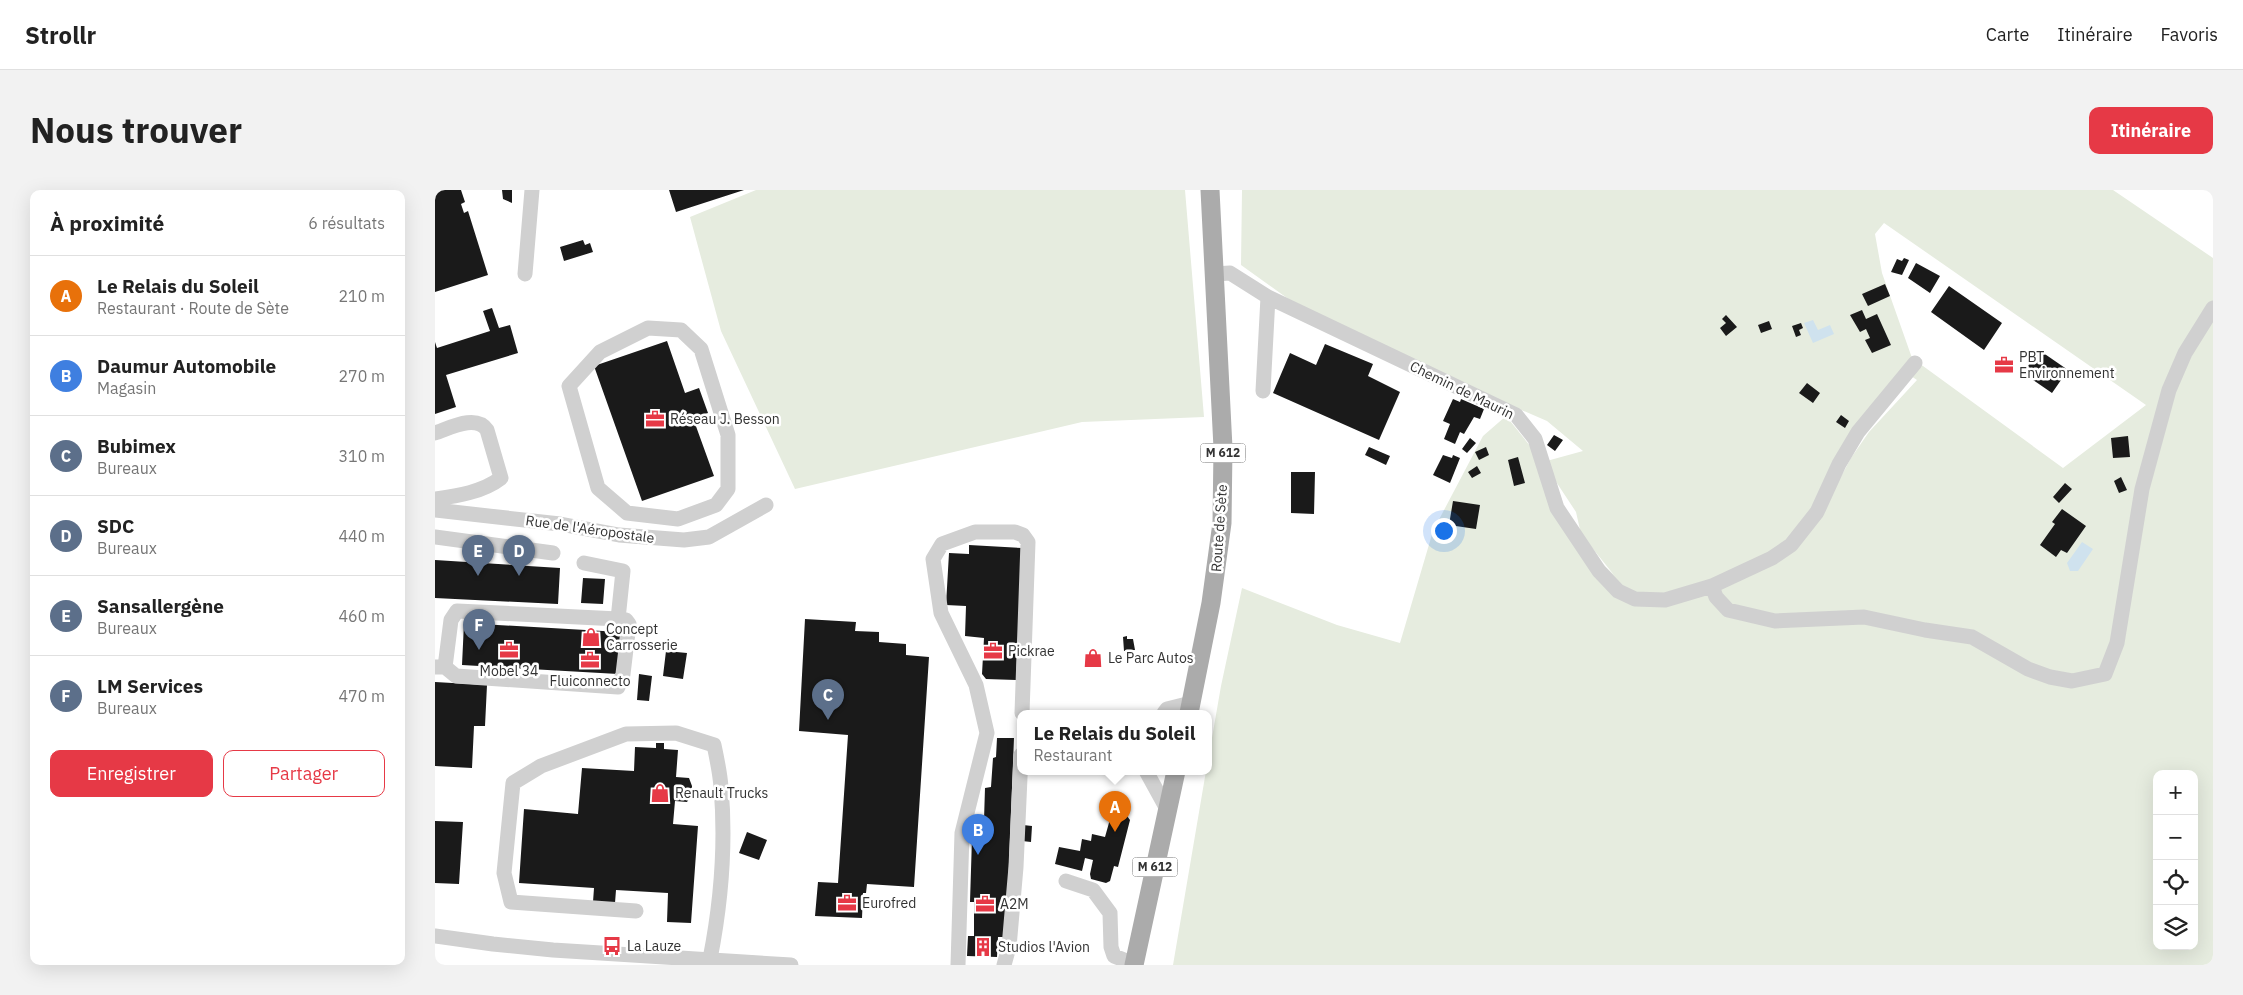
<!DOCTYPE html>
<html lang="fr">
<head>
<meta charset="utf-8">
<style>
  :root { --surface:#fff; --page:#f2f2f2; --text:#222; --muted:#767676; --line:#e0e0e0; --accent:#e63946 }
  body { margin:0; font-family:"IBM Plex Sans",sans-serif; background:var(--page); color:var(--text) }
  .controls { position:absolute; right:15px; bottom:15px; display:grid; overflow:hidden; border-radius:10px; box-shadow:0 5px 20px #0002 }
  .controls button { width:45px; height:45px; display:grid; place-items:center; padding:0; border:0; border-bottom:1px solid var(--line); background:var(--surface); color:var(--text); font:25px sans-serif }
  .you { position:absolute; left:1008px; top:340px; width:18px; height:18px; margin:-12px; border:4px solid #fff; border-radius:50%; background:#1a73e8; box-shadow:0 0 0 8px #1a73e833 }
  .badge { display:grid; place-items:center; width:32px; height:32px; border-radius:50%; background:var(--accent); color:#fff; font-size:16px; font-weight:700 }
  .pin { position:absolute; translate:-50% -41px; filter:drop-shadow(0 1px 2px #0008) }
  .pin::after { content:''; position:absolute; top:26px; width:18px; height:15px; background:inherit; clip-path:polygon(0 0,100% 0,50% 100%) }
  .popup { position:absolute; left:582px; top:520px; width:195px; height:65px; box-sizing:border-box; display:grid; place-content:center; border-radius:10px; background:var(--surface); filter:drop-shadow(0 1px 4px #0005); font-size:16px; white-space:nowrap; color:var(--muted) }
  .popup b { font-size:19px; color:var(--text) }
  .popup::after { content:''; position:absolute; left:50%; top:100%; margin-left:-10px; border:10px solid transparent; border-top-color:var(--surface) }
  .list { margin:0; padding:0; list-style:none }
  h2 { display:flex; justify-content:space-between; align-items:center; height:65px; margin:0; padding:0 20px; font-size:21px }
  h2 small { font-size:16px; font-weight:400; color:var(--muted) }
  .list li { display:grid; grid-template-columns:32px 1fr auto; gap:15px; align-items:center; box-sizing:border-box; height:80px; padding:0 20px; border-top:1px solid var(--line) }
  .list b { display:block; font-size:19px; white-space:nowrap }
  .list p { margin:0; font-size:16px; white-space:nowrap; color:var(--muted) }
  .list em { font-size:16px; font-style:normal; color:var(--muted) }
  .actions { display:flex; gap:10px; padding:15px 20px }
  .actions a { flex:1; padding:11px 0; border:1px solid var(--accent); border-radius:10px; text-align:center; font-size:18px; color:var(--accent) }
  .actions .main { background:var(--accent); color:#fff }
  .icon { flex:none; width:28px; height:28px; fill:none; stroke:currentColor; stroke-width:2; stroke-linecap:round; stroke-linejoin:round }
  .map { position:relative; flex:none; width:1778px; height:775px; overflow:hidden; border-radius:10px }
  header { display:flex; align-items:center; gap:30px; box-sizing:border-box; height:70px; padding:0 25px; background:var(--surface); border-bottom:1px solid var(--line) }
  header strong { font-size:24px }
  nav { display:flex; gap:28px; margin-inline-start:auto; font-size:18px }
  .intro { display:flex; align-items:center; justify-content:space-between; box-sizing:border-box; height:120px; padding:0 30px }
  h1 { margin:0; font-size:35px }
  .button { padding:12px 22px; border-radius:10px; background:var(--accent); color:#fff; font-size:18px; font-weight:700 }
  main { display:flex; gap:30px; padding:0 30px }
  aside { flex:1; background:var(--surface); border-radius:10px; box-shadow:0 5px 20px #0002 }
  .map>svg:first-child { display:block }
  .green { fill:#e6ecdf; fill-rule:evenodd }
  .water { fill:#cfe2ee }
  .building { fill:#1a1a1a }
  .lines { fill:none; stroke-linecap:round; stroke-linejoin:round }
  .minor { stroke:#d0d0d0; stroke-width:15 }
  .major { stroke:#ababab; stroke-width:19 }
  .labels { text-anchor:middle; stroke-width:5; stroke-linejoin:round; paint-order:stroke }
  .shield { fill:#fff; stroke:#707070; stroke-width:1 }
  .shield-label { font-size:12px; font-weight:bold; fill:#333 }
  .poi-label { font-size:14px; fill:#333; stroke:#fff; text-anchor:start }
  .street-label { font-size:14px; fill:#333; stroke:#fff }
</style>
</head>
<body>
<header>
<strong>Strollr</strong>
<nav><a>Carte</a><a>Itinéraire</a><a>Favoris</a></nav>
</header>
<div class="intro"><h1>Nous trouver</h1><a class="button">Itinéraire</a></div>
<main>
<aside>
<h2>À proximité<small>6 résultats</small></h2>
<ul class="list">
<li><span class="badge" style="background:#e8710a">A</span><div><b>Le Relais du Soleil</b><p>Restaurant · Route de Sète</p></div><em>210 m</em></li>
<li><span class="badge" style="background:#3f7fe0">B</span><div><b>Daumur Automobile</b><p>Magasin</p></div><em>270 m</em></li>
<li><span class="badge" style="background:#5c6f8a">C</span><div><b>Bubimex</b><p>Bureaux</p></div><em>310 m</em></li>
<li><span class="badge" style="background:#5c6f8a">D</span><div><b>SDC</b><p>Bureaux</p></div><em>440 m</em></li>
<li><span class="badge" style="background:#5c6f8a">E</span><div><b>Sansallergène</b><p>Bureaux</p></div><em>460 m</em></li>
<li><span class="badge" style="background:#5c6f8a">F</span><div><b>LM Services</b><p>Bureaux</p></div><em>470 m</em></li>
</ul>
<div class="actions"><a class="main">Enregistrer</a><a>Partager</a></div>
</aside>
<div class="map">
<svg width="1778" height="775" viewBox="0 0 1778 775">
  <rect width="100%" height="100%" fill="#fff"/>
  <path class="green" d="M321 0H750L769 227 647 232 360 299 286 141 255 27Z
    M807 0H1678L1778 68V775H738L771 581H774V565L786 496 807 398 902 435 965 453 998 341 1048 246 1071 226 1108 272 1148 261 1112 231 1026 194 866 118 806 75ZM1449 33 1711 215 1628 278 1477 168 1447 83 1440 44ZM1467 180 1482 190 1434 242 1416 268 1380 335 1347 355 1375 323ZM1110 275 1141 322 1146 344 1179 385 1142 349ZM1722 584H1759V756H1722Z"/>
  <path class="water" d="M1378 130 1383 140 1395 135 1399 144 1378 153 1369 133Z
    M1647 352 1658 359 1643 381H1635L1632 373Z"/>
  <path class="building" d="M0 0H26L30 12 26 14 29 23 33 21 53 85 0 102Z
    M67 0H77V13L68 9Z
    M234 0H309L241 22Z
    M148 50 150 55 155 53 158 62 129 71 125 57Z
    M1469 68 1474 70 1467 85 1456 82 1462 69 1467 71Z
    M1481 73 1505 86 1495 103 1473 88Z
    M1450 94 1455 106 1433 116 1427 104Z
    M1514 96 1567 133 1549 160 1496 122Z
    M57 118 64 138 75 135 83 163 11 185 21 217 0 224V152L2 158 55 141 48 121Z
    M1427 120 1431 129 1442 124 1456 155 1437 163 1430 150 1435 148 1431 139 1425 142 1415 125Z
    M1291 125 1302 137 1291 146 1285 138 1291 133 1287 129Z
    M1334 131 1337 139 1326 143 1323 135Z
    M1366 133 1368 138 1364 140 1366 145 1361 147 1357 136Z
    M232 151 250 203 264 198 273 223 258 228 279 286 207 311 159 176Z
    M890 154 938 174 933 186 965 202 944 250 838 203 855 163 881 175Z
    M1604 160 1633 180 1617 203 1588 183Z
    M1372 193 1385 203 1378 213 1364 203Z
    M1018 209 1025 212 1026 209 1049 219 1045 229 1039 227 1029 244 1025 242 1020 254 1009 249 1015 234 1008 231Z
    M1406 225 1414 231 1410 238 1401 232Z
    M1119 245 1128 250 1120 261 1112 255Z
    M1693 246 1695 267 1678 268 1676 248Z
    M1035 248 1041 253 1032 263 1027 259Z
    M934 257 955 266 951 275 930 265Z
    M1051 257 1054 265 1044 270 1040 262Z
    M1008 265 1017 268 1018 265 1025 268 1015 293 998 285Z
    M1083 267 1090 293 1079 296 1073 270Z
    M1042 276 1046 283 1037 288 1033 282Z
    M856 282H880L879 324 856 323Z
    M1686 287 1692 300 1684 303 1679 291Z
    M1630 293 1637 299 1624 313 1618 307Z
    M1018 311 1045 315 1041 339 1014 335Z
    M1627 319 1651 336 1632 363 1626 360 1621 367 1605 355 1620 334 1617 332Z
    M534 355 587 358 581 490 551 489 547 484 549 448 530 446 531 416 511 415 514 363 534 364Z
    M0 370 125 378 123 414 0 408Z
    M148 388 170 389 168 414 146 413Z
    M370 429 421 432 420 441 444 442V452L471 454V465L494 467 479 697 432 694 431 703H428L427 728 380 726 383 692 403 693 413 545 364 541Z
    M29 433 185 442 183 484 27 475Z
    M692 446V449H698L700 460 689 461 688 447Z
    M231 461 252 463 248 489 228 486Z
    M204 484 217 486 214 511 202 510Z
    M0 492 52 495 50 536H39L37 578 0 576Z
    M562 548H579L571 747H563L562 767 532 766 533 746H539V712H535L537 648H541V630H549L550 598 556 597 558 568 561 567Z
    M221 553H229V559L243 560 241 587 254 588 257 596V604L252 612 240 611 238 634 263 636 256 733 232 732 233 703 181 700 180 713 158 712 159 698 84 693 89 619 143 624 147 578 199 581 200 557 221 558Z
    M679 615 690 617 689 622 695 630 683 677 679 676 675 691 671 693 656 689 655 684 658 670 650 668 647 681 620 674 624 657 645 661 647 649 656 651 657 644 670 647Z
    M0 631 28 632 24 694 0 693Z
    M588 635 597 636 596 652 587 651Z
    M312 642 332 650 324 670 304 663Z"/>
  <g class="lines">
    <path class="minor" d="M90 84 97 0
      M780 84 795 83 833 107 1081 225 1100 249 1122 318 1164 381 1183 401 1200 409 1230 410 1277 396 1337 368 1356 355 1382 322 1404 274 1423 242 1480 173
      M213 138 246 140 266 159 293 245V299L281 315 243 329 192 323 163 298 134 196 165 162Z
      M828 201 833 107
      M0 243C15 238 41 224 52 240L66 288C48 302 22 306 0 309
      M0 320 125 334 184 345 249 350 274 347 331 315
      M0 347 118 363
      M149 373 188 381 183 429
      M1277 396 1281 407 1293 420 1340 431 1429 427 1490 440 1537 447 1593 479 1615 487 1637 491 1670 484 1682 453 1707 299 1734 200 1750 163 1778 118
      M0 477H10L21 486 183 497 188 484 194 434 191 430 183 429 22 421 16 430 10 477
      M729 523 732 519 756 513
      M711 581 733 621
      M631 691 658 700 675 723 676 757 679 766 699 774
      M201 721 76 712 69 683 78 593 106 576 191 544 241 543 279 555C282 569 285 583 286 597 291 654 286 713 275 769
      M0 746 58 754 118 760 356 775
      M523 775 527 643 552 543 541 495 506 423 498 369 507 354 540 342H580L588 345 593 352 587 523
      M569 775 574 757 581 677 586 565"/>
    <path class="major" d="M754 523 776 413 787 333 788 258 775 0
      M699 775 741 581"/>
  </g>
  <defs>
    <g id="office-bare" transform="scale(1.5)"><path d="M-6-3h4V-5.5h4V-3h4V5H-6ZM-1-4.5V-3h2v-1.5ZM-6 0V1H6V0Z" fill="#e63946" stroke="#fff" stroke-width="2.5" paint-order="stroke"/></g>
    <g id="shop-bare" transform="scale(1.5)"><path d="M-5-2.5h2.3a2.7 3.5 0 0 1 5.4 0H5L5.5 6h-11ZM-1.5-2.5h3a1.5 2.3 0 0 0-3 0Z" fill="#e63946" stroke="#fff" stroke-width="2.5" paint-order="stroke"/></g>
    <g id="bus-bare" transform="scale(1.5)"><path d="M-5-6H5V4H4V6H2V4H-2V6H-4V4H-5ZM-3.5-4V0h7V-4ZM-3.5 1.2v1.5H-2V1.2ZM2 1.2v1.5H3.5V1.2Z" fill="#e63946" stroke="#fff" stroke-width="2.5" paint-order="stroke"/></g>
    <g id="building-bare" transform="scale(1.5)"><path d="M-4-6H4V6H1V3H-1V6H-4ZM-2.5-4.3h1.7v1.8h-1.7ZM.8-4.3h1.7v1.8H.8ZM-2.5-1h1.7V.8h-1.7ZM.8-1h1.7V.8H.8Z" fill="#e63946" stroke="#fff" stroke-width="2.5" paint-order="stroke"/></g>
  </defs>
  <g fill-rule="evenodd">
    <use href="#office-bare" x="1569" y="175"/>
    <use href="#office-bare" x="220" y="229"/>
    <use href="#shop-bare" x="156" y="447"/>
    <use href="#office-bare" x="74" y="460"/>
    <use href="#office-bare" x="558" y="461"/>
    <use href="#shop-bare" x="658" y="468"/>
    <use href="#office-bare" x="155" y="470"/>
    <use href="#shop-bare" x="225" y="603"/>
    <use href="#office-bare" x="412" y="713"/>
    <use href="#office-bare" x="550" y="714"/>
    <use href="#bus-bare" x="177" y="756"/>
    <use href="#building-bare" x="548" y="757"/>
  </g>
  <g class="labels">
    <g class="shield">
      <rect x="765.5" y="253.5" width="45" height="19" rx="4"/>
      <rect x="697.5" y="667.5" width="45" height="19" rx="4"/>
    </g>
    <g class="shield-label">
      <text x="788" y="267">M 612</text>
      <text x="720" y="681">M 612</text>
    </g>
    <g class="poi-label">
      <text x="1584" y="172">PBT<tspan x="1584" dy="16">Environnement</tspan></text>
      <text x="235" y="234">Réseau J. Besson</text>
      <text x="171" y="444">Concept<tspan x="171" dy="16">Carrosserie</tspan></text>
      <text x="573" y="466">Pickrae</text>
      <text x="673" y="473">Le Parc Autos</text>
      <text x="74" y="486" text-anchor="middle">Mobel 34</text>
      <text x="155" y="496" text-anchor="middle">Fluiconnecto</text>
      <text x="240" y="608">Renault Trucks</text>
      <text x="427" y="718">Eurofred</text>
      <text x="565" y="719">A2M</text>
      <text x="192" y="761">La Lauze</text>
      <text x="563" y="762">Studios l'Avion</text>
    </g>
    <g class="street-label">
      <text transform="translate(1027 200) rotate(26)" y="5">Chemin de Maurin</text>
      <text transform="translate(784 338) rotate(-86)" y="5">Route de Sète</text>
      <text transform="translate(155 339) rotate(8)" y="5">Rue de l'Aéropostale</text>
    </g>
  </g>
</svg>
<div class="controls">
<button>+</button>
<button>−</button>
<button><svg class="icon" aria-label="locate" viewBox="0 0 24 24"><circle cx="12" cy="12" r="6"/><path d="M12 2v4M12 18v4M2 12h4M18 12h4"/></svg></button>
<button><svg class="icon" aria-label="layers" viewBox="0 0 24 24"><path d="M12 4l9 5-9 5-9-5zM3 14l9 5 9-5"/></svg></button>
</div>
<div class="you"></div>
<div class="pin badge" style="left:680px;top:642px;background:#e8710a">A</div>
<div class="popup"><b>Le Relais du Soleil</b>Restaurant</div>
<div class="pin badge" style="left:543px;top:665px;background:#3f7fe0">B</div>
<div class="pin badge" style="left:393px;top:530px;background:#5c6f8a">C</div>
<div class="pin badge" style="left:84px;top:386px;background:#5c6f8a">D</div>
<div class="pin badge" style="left:43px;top:386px;background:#5c6f8a">E</div>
<div class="pin badge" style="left:44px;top:460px;background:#5c6f8a">F</div>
</div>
</main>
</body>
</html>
